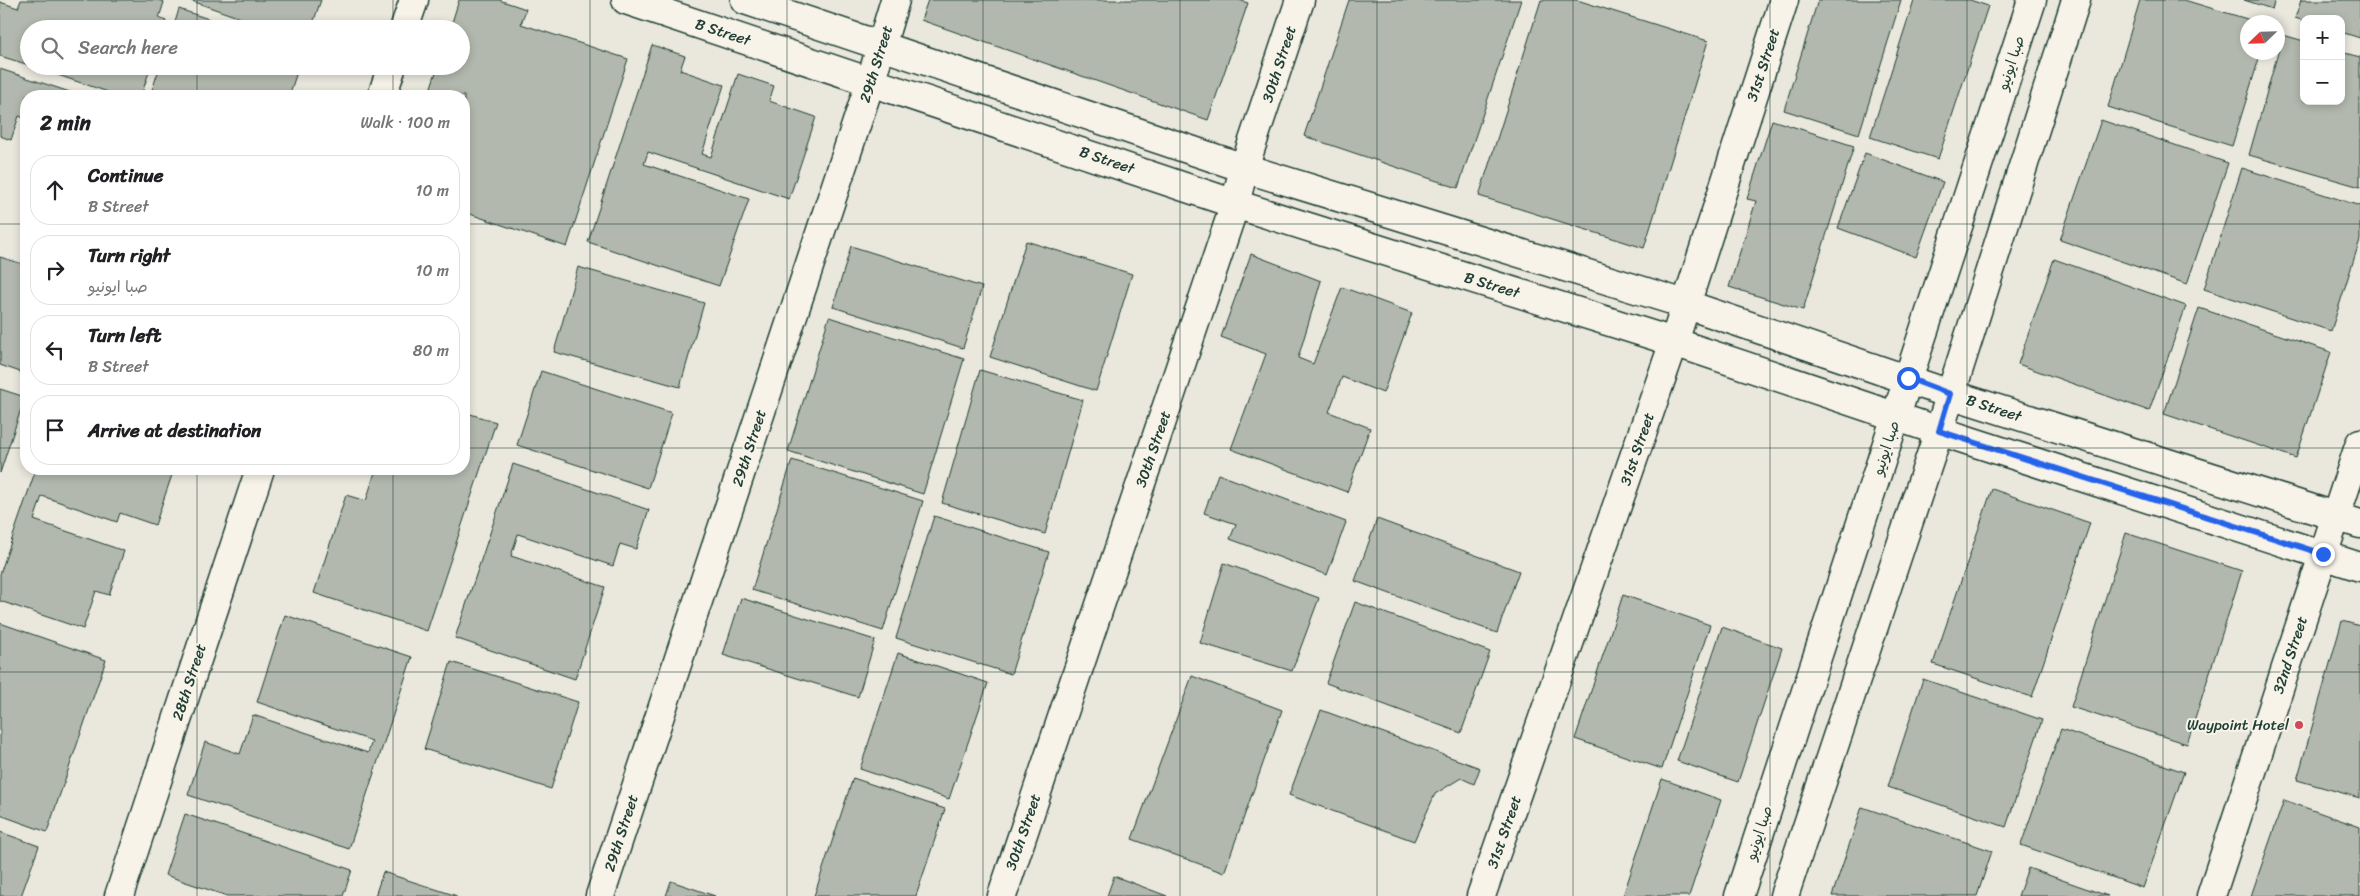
<!DOCTYPE html>
<html lang="en">
<head>
<meta charset="utf-8">
<style>
  :root { --surface:#fff; --page:#f6f6f6; --text:#202124; --muted:#757577; --line:#e0e0e0 }
  body { margin:0; font-family:Sriracha,"Playpen Sans Arabic",sans-serif; background:var(--page); color:var(--text) }
  .controls { position:absolute; right:15px; top:15px; display:grid; overflow:hidden; border-radius:10px; box-shadow:0 2px 8px #0003 }
  .controls button { width:45px; height:45px; display:grid; place-items:center; padding:0; border:0; border-bottom:1px solid var(--line); background:var(--surface); color:var(--text); font:25px sans-serif }
  .compass { position:absolute; left:2240px; top:15px; width:45px; height:45px; border-radius:50%; background:var(--surface); box-shadow:0 2px 8px #0003; rotate:247deg }
  .stop { position:absolute; width:15px; height:15px; margin:-11px; border:4px solid #2563eb; border-radius:50%; background:#fff }
  .stop.end { background:#2563eb; border-color:#fff; box-shadow:0 1px 5px #0008 }
  .list { margin:0; padding:0; list-style:none }
  h2 { display:flex; justify-content:space-between; align-items:center; height:65px; margin:0; padding:0 20px; font-size:21px }
  h2 small { font-size:16px; font-weight:400; color:var(--muted) }
  .list li { display:grid; grid-template-columns:32px 1fr auto; gap:15px; align-items:center; box-sizing:border-box; height:70px; margin:0 10px 10px; padding:0 10px; border:1px solid var(--line); border-radius:20px }
  .list b { display:block; font-size:19px; white-space:nowrap }
  .list p { margin:0; font-size:16px; white-space:nowrap; color:var(--muted) }
  .list em { font-size:16px; font-style:normal; color:var(--muted) }
  .icon { flex:none; width:28px; height:28px; fill:none; stroke:currentColor; stroke-width:2; stroke-linecap:round; stroke-linejoin:round }
  .map { position:relative; flex:none; width:2360px; height:896px; overflow:hidden }
  .search { position:absolute; background:var(--surface); box-shadow:0 2px 8px #0003; left:20px; top:20px; width:450px; height:55px; display:flex; align-items:center; gap:12px; box-sizing:border-box; padding:0 18px; border-radius:28px; color:var(--muted); font-size:19px }
  .panel { position:absolute; background:var(--surface); box-shadow:0 2px 8px #0003; left:20px; top:90px; width:450px; height:385px; border-radius:20px }
  .map>svg:first-child { display:block }
  .building { fill:#b2b8ae; stroke:#1f3d34 }
  .lines { fill:none; stroke-linecap:round; stroke-linejoin:round }
  .minor-casing { stroke:#1f3d34; stroke-width:31 }
  .tertiary-casing { stroke:#1f3d34; stroke-width:31 }
  .secondary-casing { stroke:#1f3d34; stroke-width:31 }
  .minor { stroke:#f7f3e8; stroke-width:28 }
  .tertiary { stroke:#f7f3e8; stroke-width:28 }
  .secondary { stroke:#f7f3e8; stroke-width:28 }
  .route { stroke:#2563eb; stroke-width:6 }
  .grid { fill:none; stroke:#1f3d34; stroke-width:1; stroke-opacity:0.55 }
  .poi-dot { fill:#d1495b; stroke:#f7f3e8; stroke-width:2 }
  .labels { text-anchor:middle; stroke-width:4; stroke-linejoin:round; paint-order:stroke }
  .street-label { font-size:15px; fill:#1f3d34; stroke:#f7f3e8 }
  .poi-label { font-size:15px; fill:#1f3d34; stroke:#f7f3e8; text-anchor:end }
</style>
</head>
<body>
<div class="map">
<svg width="2360" height="896" viewBox="0 0 2360 896">
  <rect width="100%" height="100%" fill="#eae8dd"/>
  <filter id="ink" filterUnits="userSpaceOnUse"><feTurbulence type="fractalNoise" baseFrequency=".02" numOctaves="2"/><feDisplacementMap in="SourceGraphic" scale="10" xChannelSelector="R" yChannelSelector="G"/><feConvolveMatrix kernelMatrix="1 2 1 2 8 2 1 2 1" color-interpolation-filters="sRGB"/></filter>
  <g filter="url(#ink)">
    <path class="building" d="M21 0H158L164 2 159 18 166 21 163 29H29V65L0 56V2L18 8Z
      M189 0H321L311 29H272Z
      M459 0H499L526 9 521 24 628 59 567 247 464 212V96H428L438 66H461V29H450Z
      M928 0H1239L1248 3 1208 120 921 20Z
      M1349 0H1521L1458 188 1304 136Z
      M1541 0H1577L1708 41 1644 248 1479 196Z
      M1818 0H1901L1859 134 1784 110Z
      M1914 0H1970L1988 6 1938 159 1870 137Z
      M2140 0H2184L2257 22H2248V52H2261L2232 146 2108 107Z
      M2244 0H2275L2272 9Z
      M2301 0H2360V38L2341 32V19H2304V21L2295 18Z
      M179 9 238 29H173Z
      M2283 35 2304 41V101H2341V52L2360 57V187L2249 155Z
      M652 45 685 56 680 70 724 85 702 154 711 157 738 74 774 86 769 101 816 117 789 199 648 152 644 164 749 199 719 286 588 242Z
      M31 66H151L141 96H120Z
      M160 66H299L289 96H150Z
      M0 69 82 96H26V119L19 116 11 140 0 136Z
      M1772 120 1854 146 1803 310 1729 287 1756 201 1747 199Z
      M2101 120 2228 163 2187 284 2060 240Z
      M1865 153 1943 182 1916 257 1838 228Z
      M2242 168 2360 206V240L2331 331 2204 289Z
      M1026 241 1132 274 1096 391 990 357Z
      M851 246 982 287 963 348 833 307Z
      M1251 254 1321 281 1298 358 1313 364 1342 287 1412 313 1383 393 1342 377 1329 412 1370 428 1347 492 1231 449 1266 354 1221 337Z
      M0 257 26 265V374L0 365Z
      M2054 259 2186 306 2149 411 2018 364Z
      M578 267 704 303 680 387 554 352Z
      M2199 308 2331 352 2296 458 2164 414Z
      M829 317 964 359 923 494 788 451Z
      M980 370 1083 400 1045 534 942 503Z
      M541 371 672 413 648 488 517 445Z
      M0 389 25 397 0 473Z
      M464 412 496 422 427 631 314 593 346 495 366 501 376 469H464Z
      M792 460 923 501 883 631 752 590Z
      M513 464 649 510 636 549 620 544 613 566 518 534 511 556 605 587 575 679 455 638Z
      M36 469H174L155 525 120 513 117 522 42 496 34 520 124 551 109 595 96 591 83 629 0 601V574Z
      M1218 474 1346 522 1327 575 1230 539 1236 524 1204 513Z
      M1992 489 2090 523 2032 697 1933 664Z
      M934 516 1049 552 1011 674 896 638Z
      M1377 519 1519 571 1497 633 1355 581Z
      M2126 533 2242 571 2187 744 2071 707Z
      M1224 563 1319 598 1292 671 1200 643Z
      M1623 595 1710 625 1662 769 1575 739Z
      M741 598 875 640 858 697 723 655Z
      M1355 602 1490 652 1461 733 1326 683Z
      M285 615 412 657 349 849 188 795 205 742 240 754 253 715 368 753 372 741 257 702Z
      M2342 621 2360 626V798L2297 780Z
      M0 623 106 660 47 832 0 815Z
      M1722 627 1782 648 1738 782 1677 761Z
      M898 653 988 683 949 799 860 769Z
      M451 662 578 702 551 789 424 749Z
      M1192 676 1282 710 1224 873 1132 839Z
      M1923 679 2042 720 2006 827 1888 787Z
      M1321 710 1480 768 1474 784 1461 778 1435 794 1414 841 1289 795Z
      M2061 729 2184 772 2143 888 2021 845Z
      M853 778 945 809 916 896H814Z
      M1662 779 1721 800 1689 896H1623Z
      M2284 800 2360 827V896H2251Z
      M1862 807 1992 851 1977 896H1832Z
      M185 814 352 870 343 896H227L165 875Z
      M0 832 39 846 21 896H0Z
      M2028 868 2108 896H2018Z
      M383 872 457 896H375Z
      M1114 876 1167 896H1107Z
      M671 881 715 896H666Z"/>
    <g class="lines">
      <g class="minor-casing">
        <path id="minor" d="M404 29 414 0
          M382 96 392 66
          M119 896 260 469
          M600 896 871 80 895 0
          M1002 896 1235 204 1244 168 1300 0
          M1481 896 1674 342 1784 0
          M2211 896 2360 443"/>
      </g>
      <g class="tertiary-casing">
        <path id="tertiary" d="M626 0 1235 204 1674 342 1939 431 2360 567
          M745 0 1244 168 1685 304 1950 394 2360 524"/>
      </g>
      <g class="secondary-casing">
        <path id="secondary" d="M1739 896 2032 0
          M1784 896 1939 431 2076 0"/>
      </g>
      <use href="#minor" class="minor"/>
      <use href="#tertiary" class="tertiary"/>
      <use href="#secondary" class="secondary"/>
    </g>
  </g>
  <g class="lines" filter="url(#ink)">
    <path class="route" d="M1908 378 1950 394 1939 431 2323 554"/>
  </g>
  <path class="grid" d="M197 0V29M393 0V29M590 0V896M787 0V896M983 0V896M1180 0V896M1377 0V896M1573 0V896M1770 0V896M1967 0V896M2163 0V896M197 66V96M393 66V96M0 224H26M464 224H2360M0 448H26M464 448H2360M197 469V896M393 469V896M0 672H2360"/>
  <circle class="poi-dot" cx="2299" cy="725" r="5"/>
  <g class="labels">
    <g class="street-label">
      <text transform="translate(723 32) rotate(18)" y="5">B Street</text>
      <text transform="translate(2011 63) rotate(-72)" y="5">صبا ایونیو</text>
      <text transform="translate(876 64) rotate(-73)" y="5">29th Street</text>
      <text transform="translate(1279 64) rotate(-72)" y="5">30th Street</text>
      <text transform="translate(1763 65) rotate(-72)" y="5">31st Street</text>
      <text transform="translate(1107 160) rotate(19)" y="5">B Street</text>
      <text transform="translate(1492 285) rotate(17)" y="5">B Street</text>
      <text transform="translate(1994 408) rotate(18)" y="5">B Street</text>
      <text transform="translate(749 448) rotate(-72)" y="5">29th Street</text>
      <text transform="translate(1886 448) rotate(-72)" y="5">صبا ایونیو</text>
      <text transform="translate(1153 449) rotate(-71)" y="5">30th Street</text>
      <text transform="translate(1637 449) rotate(-71)" y="5">31st Street</text>
      <text transform="translate(2290 655) rotate(-72)" y="5">32nd Street</text>
      <text transform="translate(189 682) rotate(-72)" y="5">28th Street</text>
      <text transform="translate(1023 832) rotate(-71)" y="5">30th Street</text>
      <text transform="translate(1504 832) rotate(-71)" y="5">31st Street</text>
      <text transform="translate(621 833) rotate(-72)" y="5">29th Street</text>
      <text transform="translate(1759 833) rotate(-72)" y="5">صبا ایونیو</text>
    </g>
    <g class="poi-label">
      <text x="2289" y="730">Waypoint Hotel</text>
    </g>
  </g>
</svg>
<div class="controls">
<button>+</button>
<button>−</button>
</div>
<svg class="compass" viewBox="-18 -18 36 36"><path d="M0-13l5 13h-10z" fill="#e53935"/><path d="M0 13l5-13h-10z" fill="#757577"/></svg>
<div class="stop" style="left:1908px;top:378px"></div>
<div class="stop end" style="left:2323px;top:554px"></div>
<div class="search"><svg class="icon" aria-label="search" viewBox="0 0 24 24"><circle cx="10" cy="10" r="6"/><path d="M15 15l6 6"/></svg>Search here</div>
<section class="panel">
<h2>2 min<small>Walk · 100 m</small></h2>
<ul class="list">
<li><svg class="icon" aria-label="ahead" viewBox="0 0 24 24"><path d="M12 20V5M6 11l6-6 6 6"/></svg><div><b>Continue</b><p>B Street</p></div><em>10 m</em></li>
<li><svg class="icon" aria-label="right" viewBox="0 0 24 24"><path d="M7 20v-9h11M14 6l5 5-5 5"/></svg><div><b>Turn right</b><p>صبا ایونیو</p></div><em>10 m</em></li>
<li><svg class="icon" aria-label="left" viewBox="0 0 24 24"><path d="M17 20v-9H6M10 6l-5 5 5 5"/></svg><div><b>Turn left</b><p>B Street</p></div><em>80 m</em></li>
<li><svg class="icon" aria-label="arrive" viewBox="0 0 24 24"><path d="M6 21V4h12l-3 4 3 4H6"/></svg><div><b>Arrive at destination</b></div></li>
</ul>
</section>
</div>
</body>
</html>
